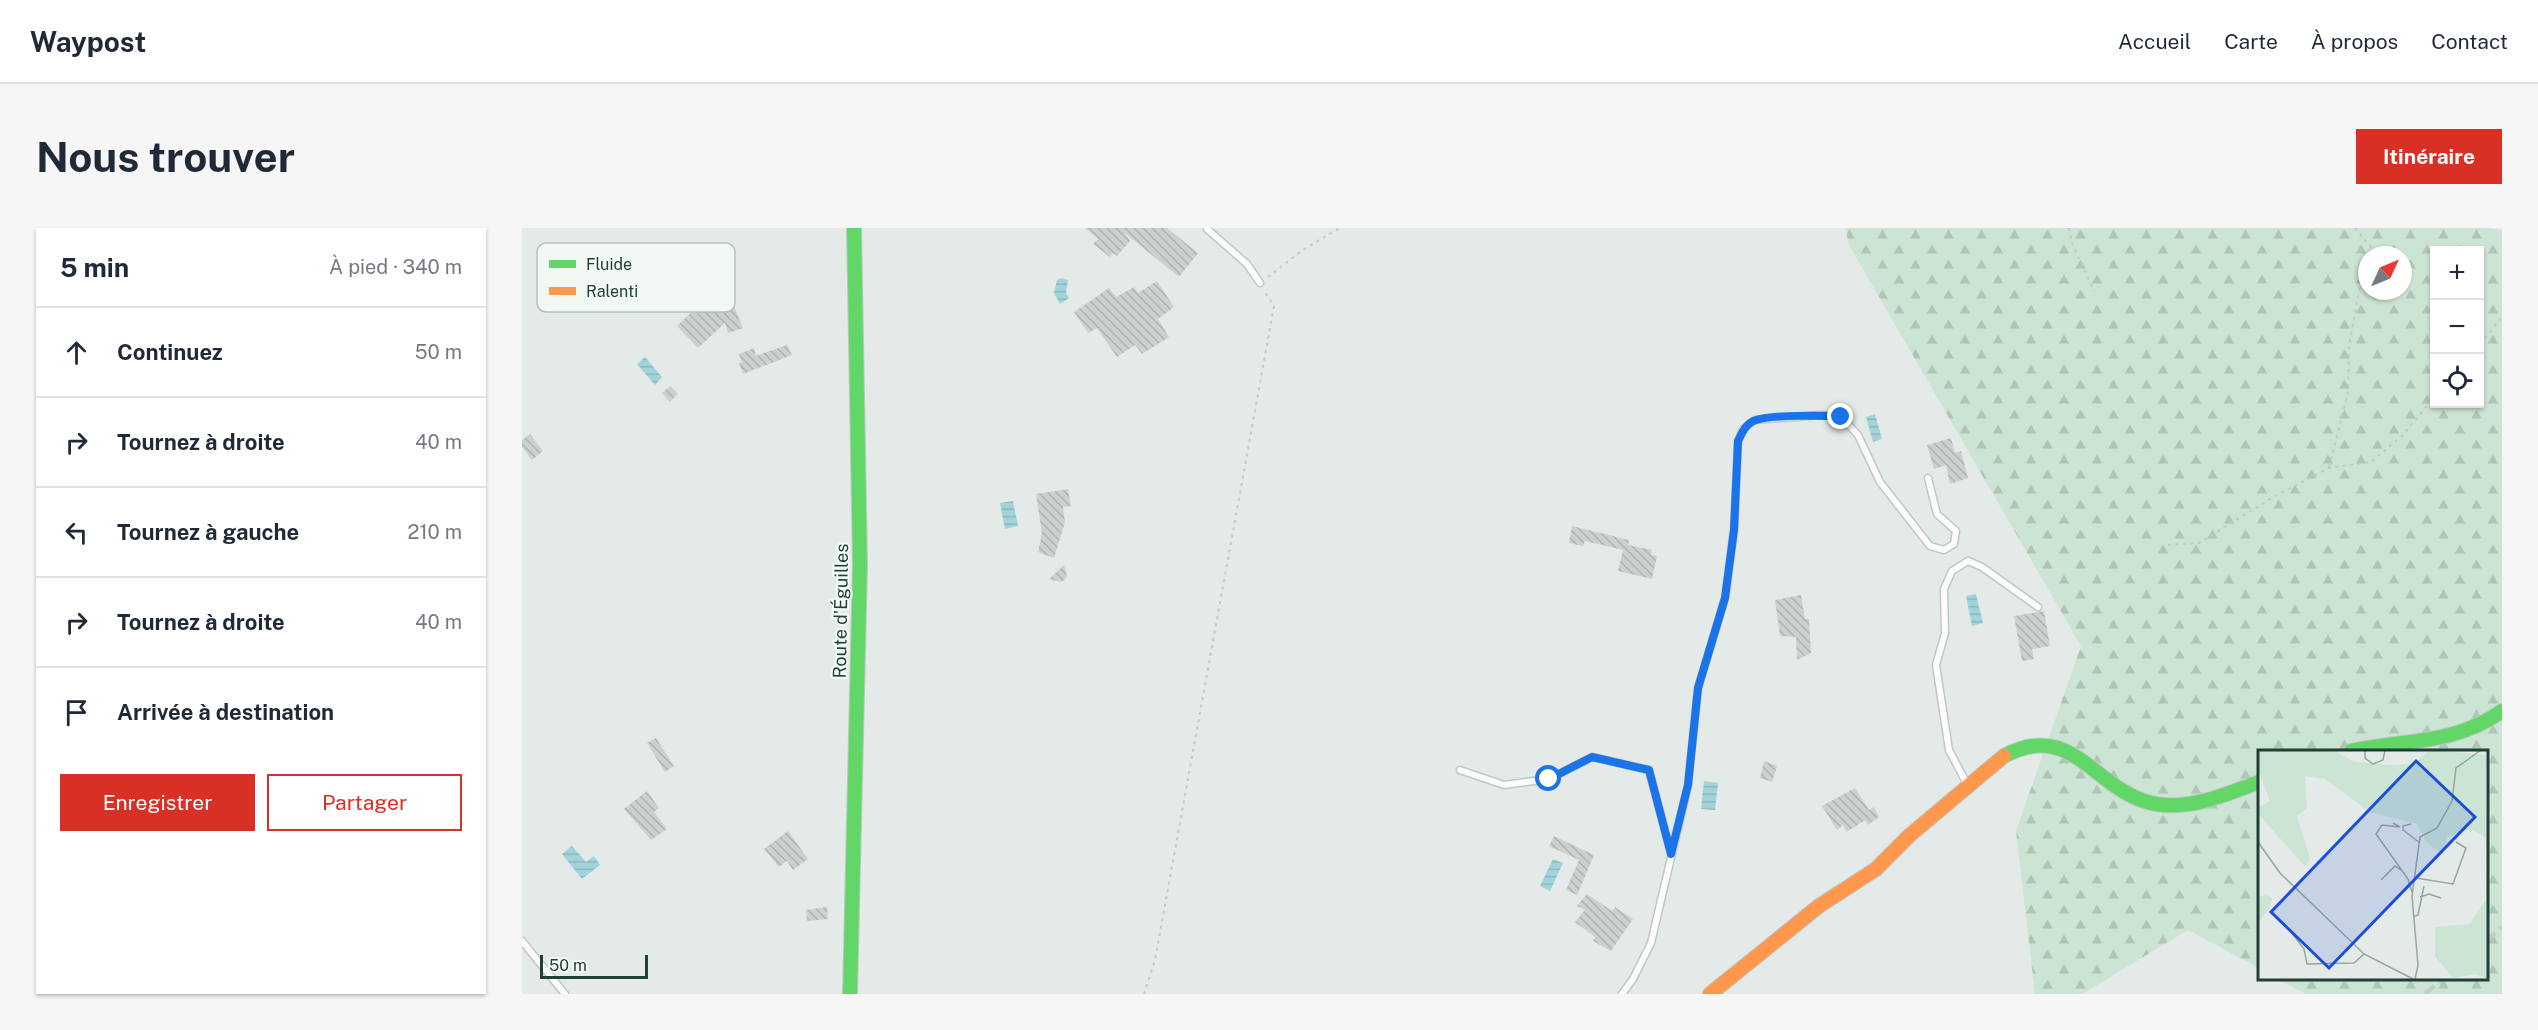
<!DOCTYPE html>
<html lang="fr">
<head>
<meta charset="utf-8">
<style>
  :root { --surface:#fff; --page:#f6f6f7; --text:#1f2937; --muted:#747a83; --line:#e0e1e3; --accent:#d93025 }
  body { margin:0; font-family:"Public Sans",sans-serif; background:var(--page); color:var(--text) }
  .controls { position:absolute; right:18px; top:18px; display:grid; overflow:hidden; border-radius:0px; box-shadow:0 2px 4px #0004 }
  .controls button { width:54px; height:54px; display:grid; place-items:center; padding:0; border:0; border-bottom:2px solid var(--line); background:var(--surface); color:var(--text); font:30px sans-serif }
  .compass { position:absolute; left:1836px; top:18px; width:54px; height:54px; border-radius:50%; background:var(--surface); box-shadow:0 2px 4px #0004; rotate:46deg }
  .scale { position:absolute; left:18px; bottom:15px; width:108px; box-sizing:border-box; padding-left:6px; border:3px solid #203f36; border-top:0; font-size:16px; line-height:21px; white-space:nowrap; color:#203f36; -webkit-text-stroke:4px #f2f9f5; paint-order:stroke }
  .stop { position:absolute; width:18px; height:18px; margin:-14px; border:4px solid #1a73e8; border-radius:50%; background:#fff }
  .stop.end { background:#1a73e8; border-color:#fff; box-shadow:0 2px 6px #0008 }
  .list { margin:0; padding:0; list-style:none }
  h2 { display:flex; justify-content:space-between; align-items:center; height:78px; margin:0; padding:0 24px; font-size:26px }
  h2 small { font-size:20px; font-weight:400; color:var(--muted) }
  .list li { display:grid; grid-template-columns:39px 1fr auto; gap:18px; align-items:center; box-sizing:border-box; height:90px; padding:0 24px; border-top:2px solid var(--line) }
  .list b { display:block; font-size:22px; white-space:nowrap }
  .list em { font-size:20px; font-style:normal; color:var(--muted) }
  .actions { display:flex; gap:12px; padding:18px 24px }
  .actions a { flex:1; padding:14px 0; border:2px solid var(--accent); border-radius:0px; text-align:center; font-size:21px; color:var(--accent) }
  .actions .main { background:var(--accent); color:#fff }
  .icon { flex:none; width:33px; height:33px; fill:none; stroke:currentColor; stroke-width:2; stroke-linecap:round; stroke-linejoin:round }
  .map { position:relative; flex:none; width:1980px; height:766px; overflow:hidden; border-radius:0px }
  header { display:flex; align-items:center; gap:36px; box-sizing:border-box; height:84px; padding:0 30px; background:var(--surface); border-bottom:2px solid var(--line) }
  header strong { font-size:28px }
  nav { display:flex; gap:33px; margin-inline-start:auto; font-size:21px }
  .intro { display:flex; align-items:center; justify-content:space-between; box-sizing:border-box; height:144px; padding:0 36px }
  h1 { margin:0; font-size:42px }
  .button { padding:15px 27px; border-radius:0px; background:var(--accent); color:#fff; font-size:21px; font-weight:700 }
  main { display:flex; gap:36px; padding:0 36px }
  aside { flex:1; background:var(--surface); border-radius:0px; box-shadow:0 2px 4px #0004 }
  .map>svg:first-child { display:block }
  .forest { fill:url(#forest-firs); fill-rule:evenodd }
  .water { fill:url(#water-rules) }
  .building { fill:url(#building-back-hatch) }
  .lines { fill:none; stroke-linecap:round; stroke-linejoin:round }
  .lane-casing { stroke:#c1c7c4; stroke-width:9 }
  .fast-casing { stroke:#bfc7c4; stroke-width:16 }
  .slow-casing { stroke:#bfc7c4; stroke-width:16 }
  .path { stroke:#c1cac6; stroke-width:2; stroke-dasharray:3 4.5; stroke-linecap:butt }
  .lane { stroke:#fbfcfb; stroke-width:6 }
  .fast { stroke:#63d668; stroke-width:14 }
  .slow { stroke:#ff974d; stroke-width:14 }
  .rail { stroke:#c6cbca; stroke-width:4.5; stroke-dasharray:12 6; stroke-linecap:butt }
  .route { stroke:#1a73e8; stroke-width:8 }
  .labels { text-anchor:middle; stroke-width:4.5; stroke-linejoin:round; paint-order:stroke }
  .street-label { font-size:18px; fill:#203f36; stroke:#f2f9f5 }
  .inset-road { fill:none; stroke:#96a6a0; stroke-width:1.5 }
  .view { fill:#1d4ed8; fill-opacity:0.15; stroke:#1d4ed8; stroke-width:3 }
  .inset-edge { fill:none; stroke:#203f36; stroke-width:3 }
  .key { fill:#f2f9f5; stroke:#b3c1bc; stroke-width:1.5 }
  .key-label { font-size:16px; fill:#203f36 }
</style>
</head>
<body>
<header>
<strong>Waypost</strong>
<nav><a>Accueil</a><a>Carte</a><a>À propos</a><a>Contact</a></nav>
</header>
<div class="intro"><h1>Nous trouver</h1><a class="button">Itinéraire</a></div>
<main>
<aside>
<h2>5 min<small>À pied · 340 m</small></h2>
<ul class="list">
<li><svg class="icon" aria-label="ahead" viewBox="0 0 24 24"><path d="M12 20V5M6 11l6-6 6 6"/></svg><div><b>Continuez</b></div><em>50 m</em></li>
<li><svg class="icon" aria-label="right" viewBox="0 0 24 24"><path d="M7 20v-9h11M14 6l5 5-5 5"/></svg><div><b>Tournez à droite</b></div><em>40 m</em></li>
<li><svg class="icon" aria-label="left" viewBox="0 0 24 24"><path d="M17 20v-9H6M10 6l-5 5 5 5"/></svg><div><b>Tournez à gauche</b></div><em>210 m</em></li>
<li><svg class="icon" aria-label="right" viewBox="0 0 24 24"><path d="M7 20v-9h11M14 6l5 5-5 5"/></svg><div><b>Tournez à droite</b></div><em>40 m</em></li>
<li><svg class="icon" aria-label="arrive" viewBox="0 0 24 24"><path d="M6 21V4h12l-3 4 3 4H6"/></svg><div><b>Arrivée à destination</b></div></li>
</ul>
<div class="actions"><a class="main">Enregistrer</a><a>Partager</a></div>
</aside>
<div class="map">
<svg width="1980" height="766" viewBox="0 0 1980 766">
  <defs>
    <pattern id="forest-firs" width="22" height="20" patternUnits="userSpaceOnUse" patternTransform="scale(1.5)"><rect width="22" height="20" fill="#cce4d3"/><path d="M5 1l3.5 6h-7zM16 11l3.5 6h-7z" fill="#afc5b6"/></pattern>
    <pattern id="water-rules" width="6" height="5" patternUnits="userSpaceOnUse" patternTransform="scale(1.5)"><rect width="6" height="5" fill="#a2d3db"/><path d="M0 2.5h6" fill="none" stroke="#8bb6bd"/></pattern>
    <pattern id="building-back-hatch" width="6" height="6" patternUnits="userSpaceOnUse" patternTransform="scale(1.5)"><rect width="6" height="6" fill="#cbd1ce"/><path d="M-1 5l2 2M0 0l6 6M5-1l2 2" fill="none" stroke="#aeb4b2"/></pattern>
  </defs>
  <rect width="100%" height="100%" fill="#e4eae7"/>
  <path class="forest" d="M1323 0H1964L1980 2V766H1784L1754 750H1964V523H1737V740L1666 702 1560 766H1513L1494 603 1559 418 1327 17ZM1912 22H1958V176H1912ZM1845 27H1881V63H1845Z"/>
  <path class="water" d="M539 50 546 52 544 65 547 70 538 76 532 65 535 52Z
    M123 129 140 149 133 157 115 136Z
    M1353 186 1360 211 1351 214 1344 189Z
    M491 273 496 298 483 301 478 275Z
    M1454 366 1461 395 1450 398 1444 368Z
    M1182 553 1196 555 1193 582 1179 581Z
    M50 618 64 634 72 628 78 637 60 651 40 626Z
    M1031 631 1041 635 1028 663 1018 658Z"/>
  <path class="building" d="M563 0H645L676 25 657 49 603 5 608 13 595 28 591 25 588 29 571 16 576 11Z
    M635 53 652 79 636 91 647 109 620 126 613 117 595 129 575 100 566 105 552 84 587 60 594 69 612 59 616 65Z
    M206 64 221 100 206 105 203 95 176 120 155 98 180 74Z
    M265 117 270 127 221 146 217 135 220 134 217 126 232 120 234 128Z
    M148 158 156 166 148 174 140 165Z
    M8 206 21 223 10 232 0 219V212Z
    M1429 210 1433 225 1439 223 1446 250 1428 256 1424 237 1412 241 1405 217Z
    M546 261 549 278 541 279 543 294 532 330 516 324 520 305 514 266Z
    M1050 298 1107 312 1106 317 1130 322 1129 327 1135 328 1130 351 1096 343 1101 322 1063 313 1061 318 1047 315Z
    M542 337 545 348 543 352 538 354 527 351Z
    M1279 367 1283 391H1287L1289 425 1275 432 1274 409 1258 408 1253 372Z
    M1522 383 1528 418 1510 421 1512 431 1500 433 1492 388Z
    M134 510 152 538 143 544 125 515Z
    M1242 533 1255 538 1250 554 1238 550Z
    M1333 560 1347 582 1352 579 1357 589 1346 597 1343 592 1325 604 1321 597 1315 602 1300 578Z
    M125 563 137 580 132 584 145 601 129 612 102 581Z
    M266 603 286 631 271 642 265 633 257 639 242 621Z
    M1032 608 1072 627 1055 667 1044 662 1057 632 1027 618Z
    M1065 666 1090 683 1093 679 1111 691 1089 723 1071 713 1073 709 1053 694 1063 682 1055 678Z
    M305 679 306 691 285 693 284 682Z"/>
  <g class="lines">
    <g class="lane-casing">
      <path id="lane" d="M685 1 725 36 738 55
        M938 542 982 557 1027 551 1070 529 1127 542 1149 626
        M1446 558 1427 522 1414 437 1423 405 1422 361 1430 343 1446 333 1460 339 1516 379
        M0 713 43 766
        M1100 766 1111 751 1129 715 1166 557 1176 460 1203 370 1212 302 1216 213 1221 201 1233 192 1299 187 1319 189 1336 207 1358 254 1408 318 1422 322 1432 316 1434 303 1415 286 1406 250"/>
    </g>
    <g class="fast-casing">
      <path id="fast" d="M1829 523C1883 511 1933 517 1980 483
        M1482 528C1552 490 1572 565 1634 576 1669 582 1705 566 1737 554
        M328 766 338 336 332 0"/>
    </g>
    <g class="slow-casing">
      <path id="slow" d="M1188 766 1297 678 1354 641 1388 607 1482 528"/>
    </g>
    <path class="path" d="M1547 0 1550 15 1572 63
      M1833 0 1854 25 1853 27
      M746 49 782 21 818 0
      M1958 116 1980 89
      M1807 239 1826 165 1827 118 1838 58 1845 43
      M1646 317 1677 315 1753 268 1807 240 1849 234 1881 207 1912 169
      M622 766 633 732 752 78 743 64"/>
    <use href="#lane" class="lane"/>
    <use href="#fast" class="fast"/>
    <use href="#slow" class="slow"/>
    <path class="rail" d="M1964 713 1980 699
      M1903 766 1921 750"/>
  </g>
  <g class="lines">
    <path class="route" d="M1027 551 1070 529 1127 542 1149 626 1166 557 1176 460 1203 370 1212 302 1216 213C1220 205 1224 195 1234 192 1250 187 1301 187 1319 189"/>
  </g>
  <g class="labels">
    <g class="street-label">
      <text transform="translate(319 383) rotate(-89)" y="6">Route d'Éguilles</text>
    </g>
  </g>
  <g transform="translate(1736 522)">
    <rect width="230" height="230" fill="#e4eae7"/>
    <path d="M9 145 14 148 12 158 0 172V147Z" fill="#cce4d3"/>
    <path d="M0 0H74L97 12 137 15 155 14 173 0 228 5 229 105 227 87 212 79 189 87 185 105 169 93 159 74 112 62 67 29 47 26 49 58 39 66 52 108 47 116 0 64V57L12 51 0 20ZM229 106V229L218 224 195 228 177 206V177L212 174 228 150Z" fill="#cce4d3"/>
    <path class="inset-road" d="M107 0V8L115 14 125 10 127 0M135 73 142 77 124 75 118 84 150 129 154 142M153 74 145 76V80L162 93M0 92 22 123 106 204 155 229M158 128 195 134 208 98 198 92M123 130 137 116 143 120M162 147 171 144 183 148M155 167 160 165 166 136M33 182 46 199 49 214 96 213 106 204M157 229 160 215 154 146 162 87 179 78 194 51 198 18 223 0"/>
    <path class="view" d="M158 11 217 67 71 218 13 162Z"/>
    <rect width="230" height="230" class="inset-edge"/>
  </g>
  <rect x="15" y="15" width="198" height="69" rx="9" class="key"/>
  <rect x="27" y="32" width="27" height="8" fill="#63d668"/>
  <rect x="27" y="59" width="27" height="8" fill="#ff974d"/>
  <g class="key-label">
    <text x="64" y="42">Fluide</text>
    <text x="64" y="69">Ralenti</text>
  </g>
</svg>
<div class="controls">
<button>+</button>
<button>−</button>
<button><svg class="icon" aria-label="locate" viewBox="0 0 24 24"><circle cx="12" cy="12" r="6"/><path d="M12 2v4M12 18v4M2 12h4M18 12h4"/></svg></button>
</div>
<svg class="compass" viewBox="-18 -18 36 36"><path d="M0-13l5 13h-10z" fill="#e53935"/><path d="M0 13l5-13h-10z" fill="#747a83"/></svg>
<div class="scale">50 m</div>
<div class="stop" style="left:1027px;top:551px"></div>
<div class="stop end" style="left:1319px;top:189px"></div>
</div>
</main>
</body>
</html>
